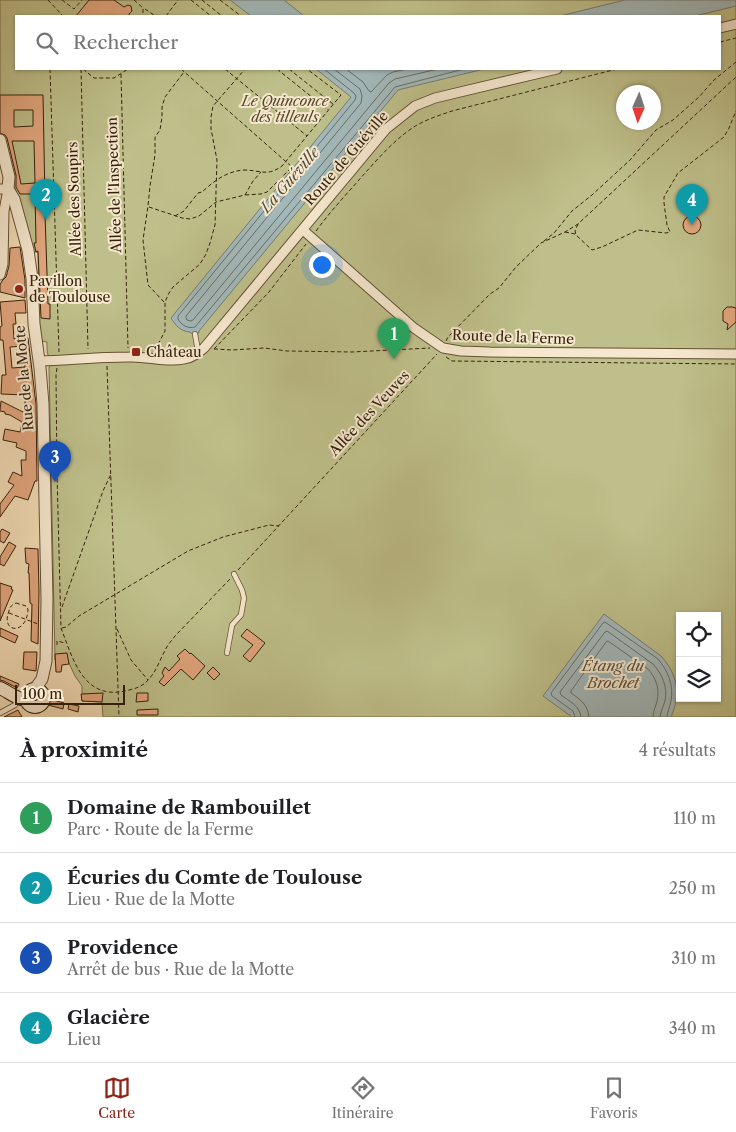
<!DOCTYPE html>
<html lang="fr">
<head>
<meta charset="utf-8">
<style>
  :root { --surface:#fff; --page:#f2f2f2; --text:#202124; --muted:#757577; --line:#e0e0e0; --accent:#8f2418 }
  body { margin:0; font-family:"Libre Caslon Text",serif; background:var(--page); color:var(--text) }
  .controls { position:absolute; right:15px; bottom:15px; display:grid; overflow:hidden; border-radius:0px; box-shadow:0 1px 4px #0004 }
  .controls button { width:45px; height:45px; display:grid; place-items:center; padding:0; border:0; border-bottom:1px solid var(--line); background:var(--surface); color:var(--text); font:25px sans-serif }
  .compass { position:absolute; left:616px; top:85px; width:45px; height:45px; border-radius:50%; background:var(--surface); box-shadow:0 1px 4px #0004; rotate:183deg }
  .scale { position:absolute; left:15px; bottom:12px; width:110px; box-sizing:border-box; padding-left:5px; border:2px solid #36220a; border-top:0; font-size:14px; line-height:18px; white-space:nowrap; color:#36220a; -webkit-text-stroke:4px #f6e8cf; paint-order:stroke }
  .you { position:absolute; left:321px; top:264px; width:18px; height:18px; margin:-12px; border:4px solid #fff; border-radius:50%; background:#1a73e8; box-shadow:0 0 0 8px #1a73e833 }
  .badge { display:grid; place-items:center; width:32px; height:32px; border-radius:50%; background:var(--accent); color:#fff; font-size:16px; font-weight:700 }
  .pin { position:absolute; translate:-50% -41px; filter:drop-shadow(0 1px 2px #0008) }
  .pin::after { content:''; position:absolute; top:26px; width:18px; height:15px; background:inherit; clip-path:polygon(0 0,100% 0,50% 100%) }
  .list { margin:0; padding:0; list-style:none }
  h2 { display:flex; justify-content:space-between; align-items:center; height:65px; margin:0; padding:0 20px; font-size:21px }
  h2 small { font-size:16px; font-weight:400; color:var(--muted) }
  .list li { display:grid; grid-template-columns:32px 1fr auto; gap:15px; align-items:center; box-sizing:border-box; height:70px; padding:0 20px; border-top:1px solid var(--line) }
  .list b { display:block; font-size:19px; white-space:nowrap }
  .list p { margin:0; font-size:16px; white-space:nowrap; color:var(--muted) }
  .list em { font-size:16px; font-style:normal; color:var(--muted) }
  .icon { flex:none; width:28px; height:28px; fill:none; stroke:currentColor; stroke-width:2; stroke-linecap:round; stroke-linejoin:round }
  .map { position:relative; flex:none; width:736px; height:717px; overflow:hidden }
  .search { position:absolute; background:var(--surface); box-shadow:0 1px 4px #0004; left:15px; right:15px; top:15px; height:55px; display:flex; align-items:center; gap:12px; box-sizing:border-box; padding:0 18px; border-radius:0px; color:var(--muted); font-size:19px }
  .sheet { height:345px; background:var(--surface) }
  nav { display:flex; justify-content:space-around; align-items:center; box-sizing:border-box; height:70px; border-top:1px solid var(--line); background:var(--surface); font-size:14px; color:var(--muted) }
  nav a { display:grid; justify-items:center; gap:2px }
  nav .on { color:var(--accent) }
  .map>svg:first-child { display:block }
  .green { fill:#bebf8a; stroke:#7a704a; fill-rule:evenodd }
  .water { fill:#a2b8ba; stroke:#777c74 }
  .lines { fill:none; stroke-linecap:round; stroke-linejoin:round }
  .shore { stroke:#6c6d62; stroke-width:1 }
  .building { fill:#e2a67e; stroke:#36220a; fill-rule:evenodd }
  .service-casing { stroke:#655035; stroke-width:6 }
  .minor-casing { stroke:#655035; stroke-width:11 }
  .tertiary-casing { stroke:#655035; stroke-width:13 }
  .secondary-casing { stroke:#36220a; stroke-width:14 }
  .path { stroke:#36220a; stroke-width:1; stroke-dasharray:4 2.5; stroke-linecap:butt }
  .service { stroke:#f6e8cf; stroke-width:4.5 }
  .minor { stroke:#f6e8cf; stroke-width:9 }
  .tertiary { stroke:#f6e8cf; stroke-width:11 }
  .secondary { stroke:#f6e8cf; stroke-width:12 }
  .poi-dot { fill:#8f2418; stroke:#f6e8cf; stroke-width:2 }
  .labels { text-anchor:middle; stroke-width:4; stroke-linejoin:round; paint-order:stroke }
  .park-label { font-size:14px; font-style:italic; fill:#58492a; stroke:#f6e8cf }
  .street-label { font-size:14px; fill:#36220a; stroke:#f6e8cf }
  .poi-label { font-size:14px; fill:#36220a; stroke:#f6e8cf; text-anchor:start }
  .water-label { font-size:15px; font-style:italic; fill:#564f3f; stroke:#f6e8cf }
</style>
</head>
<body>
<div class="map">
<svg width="736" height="717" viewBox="0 0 736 717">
  <rect width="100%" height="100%" fill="#f1dbb5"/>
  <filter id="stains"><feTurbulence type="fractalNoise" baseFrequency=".004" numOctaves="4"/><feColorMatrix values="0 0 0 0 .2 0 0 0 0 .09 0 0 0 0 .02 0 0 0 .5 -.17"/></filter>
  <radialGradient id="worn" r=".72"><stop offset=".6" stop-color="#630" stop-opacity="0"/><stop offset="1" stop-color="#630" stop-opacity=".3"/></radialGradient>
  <path class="green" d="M0 0H736V717H103L102 702 82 701V686L75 676 67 659 55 660 49 367 51 364V358L48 355 47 350V342L41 341 38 326 39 305 38 252H32L0 130ZM16 16H720V69H16ZM624 92H654V122H624ZM680 616H717V698H680Z"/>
  <path class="water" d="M230 0H284L304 16H251Z
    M625 0H736V6L695 16H560Z
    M316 69H484L398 90 199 331V333L192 334 190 332C180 331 176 326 171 318L351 97Z
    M604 614 661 656C678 675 681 694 671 717H572L543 696Z"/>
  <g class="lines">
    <path class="shore" d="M324 69 354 93 356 96 355 100 178 316V319C181 325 188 329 195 327L395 87 464 69
      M334 69 360 89 362 96 361 103 186 316V318L187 320 191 321 193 320 389 83 395 79 438 69
      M346 69 363 82 369 91 371 92 387 75 393 72 407 69
      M575 717 573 711 552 696 551 693 603 623 605 622 658 659C668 671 674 685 671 701 670 707 667 712 667 717
      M581 717C580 706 569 701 561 695L560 692 605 632 607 631 653 664C662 674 668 687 665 701 663 707 661 711 660 717
      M589 717C588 705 581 700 571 693V691L606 642 608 641 648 669C656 678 660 689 657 701 656 706 653 711 653 717"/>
  </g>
  <path class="building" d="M89 0H114L124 7 128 5 131 6 132 11 129 14V16H76Z
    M0 95H43L45 201H46L47 214H45L48 304H50V319L41 318 38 251 36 252 34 243H36L35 194H20L16 187V175L7 138 5 135 0 133ZM14 110H33V126L14 127ZM12 141H34L35 183 21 184Z
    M683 225a9 9 0 1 1 18 0a9 9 0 1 1-18 0Z
    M20 247 25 280V298L0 292V285L2 281 6 277 9 266 10 248Z
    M25 300 26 313H15L16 324H13L14 339 28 338 36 404 37 481H35L28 500 15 496 0 517V504L14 485 8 482 13 472 22 476 21 460H26V451L16 447 17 443 3 440 5 429 20 432 22 422 10 415 5 414V412L0 411 1 401 25 413V395L1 394 2 375H6L3 340H0V327L2 326 0 302ZM23 346 25 367 12 368 10 347Z
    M727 307H732L736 308V322L727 330 728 324 723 321V311Z
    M2 529 10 533 4 543 0 541V532Z
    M9 542 16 546 4 566 0 564V557Z
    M25 548 38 549 39 592 38 644 31 641 32 604 30 603 29 573H28L29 564 26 563Z
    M0 583 12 587 11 589 13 590 0 621Z
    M0 628 18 636 15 643 0 636Z
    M247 629 265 643 250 662 243 656 253 645 241 636Z
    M185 649 190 654 191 653 205 666 193 680 181 669 164 686 159 682 164 676 162 673 165 667 169 671 180 659 177 656Z
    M24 652H37L36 671 23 669Z
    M67 653 69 664 62 665 61 672H56L55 654Z
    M213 667 220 674 214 680 207 673Z
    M0 676 19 684 17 688 4 681 0 680Z
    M103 693 102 702 82 701 81 694Z
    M137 693H148V701L136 702Z
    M50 699 64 703 63 709 48 705Z
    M69 704 79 706 78 712 68 709Z
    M158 709V715H137V710Z
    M18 710 22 717H4Z"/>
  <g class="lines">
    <g class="service-casing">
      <path id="service" d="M195 334 198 351
        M227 653 232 625 241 615 244 598 242 590 234 574
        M0 713 15 705 17 700"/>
    </g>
    <g class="minor-casing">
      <path id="minor" d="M720 28 736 24
        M0 189H8L4 211 3 264 0 275
        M303 230 414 328 443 348 461 351 490 352 736 354
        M39 361C69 360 99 357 129 357 147 356 166 363 184 359 192 358 198 353 204 348L386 129 415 106 435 98 557 69"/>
    </g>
    <g class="tertiary-casing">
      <path id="tertiary" d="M0 140 9 177 8 189 14 199 28 250 32 279 34 324 40 368 43 404 47 599 46 661 42 679 35 689"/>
    </g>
    <g class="secondary-casing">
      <path id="secondary" d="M0 688C9 692 16 699 26 700
        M26 698a9 9 0 1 1 18 0a9 9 0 1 1-18 0Z"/>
    </g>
    <path class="path" d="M48 0 63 16
      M62 0 74 9 82 0
      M134 0 143 8V16
      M191 0 211 16
      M202 0 222 16
      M220 0 241 16
      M145 9 154 15 162 16
      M166 16 178 0
      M720 42 736 38
      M50 69 59 352
      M81 69 88 349
      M83 69 94 78H114L128 69
      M181 69 292 167 267 192 261 194 245 195
      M225 69 307 136
      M277 69 328 110
      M289 69 333 104
      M121 74 128 348
      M149 207 182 218 190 219 199 216 216 202 245 195 253 181 261 172
      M175 216 184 211 198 193 202 192C214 181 227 171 244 170 260 170 267 177 282 166L341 95 307 69
      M578 224 575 231 576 235 592 250 602 247 638 230 666 233 670 232 667 225 664 203V197L678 173 724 137 729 128 736 111
      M316 231C329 213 344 197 358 181 376 161 394 139 417 125 428 119 440 115 452 111L617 69
      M565 232 575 234
      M544 241 554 233 572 211 592 195 630 160 656 130 673 120 699 97 714 80 736 62
      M164 302 148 285 143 240 148 206 150 186 155 155V137L160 130 162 117V107L165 97 184 72
      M446 341 448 337 490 294 499 288 516 267 541 243 565 232 578 224 736 77
      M214 349 269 292 306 244
      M214 349 232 350 264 348 287 351 352 352 430 348
      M155 350 165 331V302L169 293 173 287 200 264 206 254 210 243 215 225 217 160 211 129V117L213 106 245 69
      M446 357 452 361 736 364
      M107 366 119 717
      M57 368 56 375 57 474 61 628C73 659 83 700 125 691 134 689 143 687 149 679 158 669 161 656 168 645 170 642 173 639 175 636L230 579
      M238 570 437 354
      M16 603 26 606 28 609C27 636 0 633 9 611 10 606 12 605 16 603Z
      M62 607 103 491 111 474
      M9 613 38 624
      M62 628 66 627 79 616 188 551 223 537 269 525 279 526
      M117 629 131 660 148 680
      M57 645V641L65 643"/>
    <use href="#service" class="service"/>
    <use href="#minor" class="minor"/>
    <use href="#tertiary" class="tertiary"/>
    <use href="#secondary" class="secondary"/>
  </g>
  <g class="poi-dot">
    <circle cx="19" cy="289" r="5"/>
    <rect x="131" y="347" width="10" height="10" rx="2.5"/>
  </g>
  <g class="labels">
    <g class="park-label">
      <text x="285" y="106">Le Quinconce<tspan x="285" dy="16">des tilleuls</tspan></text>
    </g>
    <g class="street-label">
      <text transform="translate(346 158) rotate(-49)" y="5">Route de Guéville</text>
      <text transform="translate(114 185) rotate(-92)" y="5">Allée de l'Inspection</text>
      <text transform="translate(74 199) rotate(-92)" y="5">Allée des Soupirs</text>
      <text transform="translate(513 337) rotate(2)" y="5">Route de la Ferme</text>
      <text transform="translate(24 378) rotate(-95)" y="5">Rue de la Motte</text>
      <text transform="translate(369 413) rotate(-47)" y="5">Allée des Veuves</text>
    </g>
    <g class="poi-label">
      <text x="29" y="286">Pavillon<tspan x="29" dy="16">de Toulouse</tspan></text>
      <text x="146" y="357">Château</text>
    </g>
    <g class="water-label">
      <text transform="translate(290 180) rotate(-49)" y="5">La Guéville</text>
      <text x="613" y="671">Étang du<tspan x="613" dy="17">Brochet</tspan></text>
    </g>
  </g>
  <rect width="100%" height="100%" filter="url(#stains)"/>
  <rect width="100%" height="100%" fill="url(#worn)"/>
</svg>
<div class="controls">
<button><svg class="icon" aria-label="locate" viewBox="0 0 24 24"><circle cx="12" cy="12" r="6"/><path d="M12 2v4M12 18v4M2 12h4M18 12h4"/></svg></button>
<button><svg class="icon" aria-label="layers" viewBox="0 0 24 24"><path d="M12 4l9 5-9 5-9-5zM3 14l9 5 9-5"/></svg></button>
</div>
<svg class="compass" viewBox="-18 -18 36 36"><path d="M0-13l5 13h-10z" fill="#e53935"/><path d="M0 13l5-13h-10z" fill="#757577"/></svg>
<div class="scale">100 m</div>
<div class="you"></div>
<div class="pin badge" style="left:394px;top:359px;background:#2e9e5b">1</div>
<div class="pin badge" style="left:46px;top:220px;background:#0f9aa8">2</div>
<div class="pin badge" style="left:55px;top:482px;background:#1a4fb4">3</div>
<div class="pin badge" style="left:692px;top:225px;background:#0f9aa8">4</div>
<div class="search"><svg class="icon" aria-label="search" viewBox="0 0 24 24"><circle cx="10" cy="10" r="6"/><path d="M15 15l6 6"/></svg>Rechercher</div>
</div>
<section class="sheet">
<h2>À proximité<small>4 résultats</small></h2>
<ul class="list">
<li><span class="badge" style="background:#2e9e5b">1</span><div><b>Domaine de Rambouillet</b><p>Parc · Route de la Ferme</p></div><em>110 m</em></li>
<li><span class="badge" style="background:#0f9aa8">2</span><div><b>Écuries du Comte de Toulouse</b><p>Lieu · Rue de la Motte</p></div><em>250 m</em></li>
<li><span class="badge" style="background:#1a4fb4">3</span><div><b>Providence</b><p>Arrêt de bus · Rue de la Motte</p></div><em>310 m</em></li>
<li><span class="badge" style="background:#0f9aa8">4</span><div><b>Glacière</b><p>Lieu</p></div><em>340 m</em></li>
</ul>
</section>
<nav>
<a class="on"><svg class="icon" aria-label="map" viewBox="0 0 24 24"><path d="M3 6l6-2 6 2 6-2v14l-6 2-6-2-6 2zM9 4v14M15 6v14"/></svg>Carte</a>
<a><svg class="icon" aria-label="directions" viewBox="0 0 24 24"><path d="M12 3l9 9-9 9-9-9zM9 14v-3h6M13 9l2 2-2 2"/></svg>Itinéraire</a>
<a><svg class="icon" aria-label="saved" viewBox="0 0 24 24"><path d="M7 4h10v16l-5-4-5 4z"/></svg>Favoris</a>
</nav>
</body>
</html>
